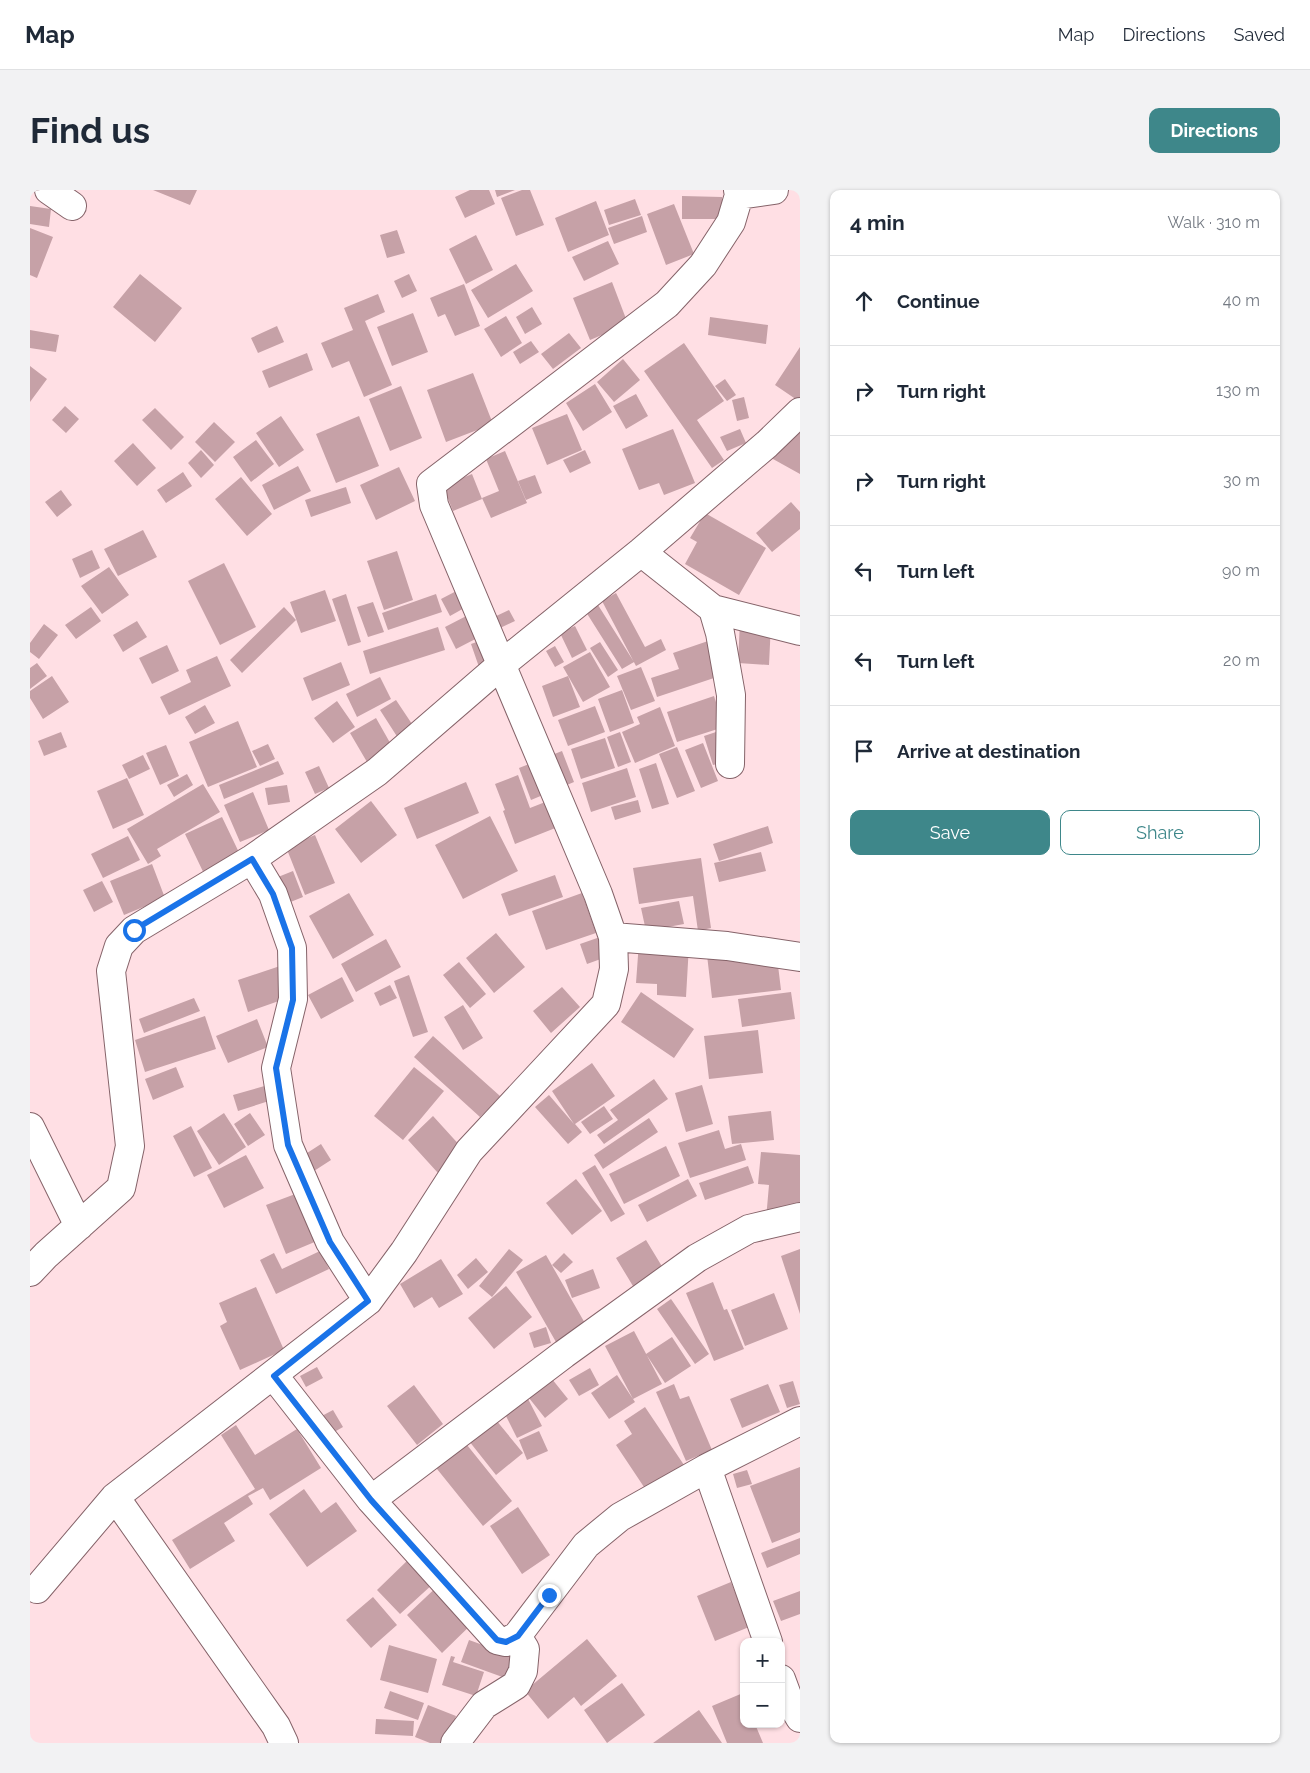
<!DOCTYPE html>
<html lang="en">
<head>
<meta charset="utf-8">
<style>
  :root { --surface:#fff; --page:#f2f2f3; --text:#1f2937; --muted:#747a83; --line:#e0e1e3; --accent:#3e878a }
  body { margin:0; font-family:Raleway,sans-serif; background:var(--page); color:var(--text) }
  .controls { position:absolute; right:15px; bottom:15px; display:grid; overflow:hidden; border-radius:10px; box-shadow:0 1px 4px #0004 }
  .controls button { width:45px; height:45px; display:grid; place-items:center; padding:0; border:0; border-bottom:1px solid var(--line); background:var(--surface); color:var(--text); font:25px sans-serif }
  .stop { position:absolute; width:15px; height:15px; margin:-11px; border:4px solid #1a73e8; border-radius:50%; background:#fff }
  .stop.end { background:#1a73e8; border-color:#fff; box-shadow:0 1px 5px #0008 }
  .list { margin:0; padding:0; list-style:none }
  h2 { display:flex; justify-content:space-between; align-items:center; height:65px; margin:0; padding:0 20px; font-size:21px }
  h2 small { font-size:16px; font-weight:400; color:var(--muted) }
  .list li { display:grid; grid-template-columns:32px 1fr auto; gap:15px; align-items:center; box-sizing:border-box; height:90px; padding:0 20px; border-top:1px solid var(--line) }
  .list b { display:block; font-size:19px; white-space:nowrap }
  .list em { font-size:16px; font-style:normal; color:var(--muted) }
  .actions { display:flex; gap:10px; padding:15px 20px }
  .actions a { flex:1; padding:11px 0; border:1px solid var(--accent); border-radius:10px; text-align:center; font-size:18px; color:var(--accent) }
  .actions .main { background:var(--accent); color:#fff }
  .icon { flex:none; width:28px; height:28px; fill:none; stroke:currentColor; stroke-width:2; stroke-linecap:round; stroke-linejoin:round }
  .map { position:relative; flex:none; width:770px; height:1553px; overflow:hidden; border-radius:10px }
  header { display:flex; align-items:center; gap:30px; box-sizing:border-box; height:70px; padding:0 25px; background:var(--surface); border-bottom:1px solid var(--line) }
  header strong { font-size:24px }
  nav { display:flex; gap:28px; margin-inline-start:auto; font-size:18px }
  .intro { display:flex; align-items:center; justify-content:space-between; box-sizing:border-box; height:120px; padding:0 30px }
  h1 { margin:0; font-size:35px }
  .button { padding:12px 22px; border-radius:10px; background:var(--accent); color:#fff; font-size:18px; font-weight:700 }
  main { display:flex; gap:30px; padding:0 30px }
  aside { flex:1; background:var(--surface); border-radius:10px; box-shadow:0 1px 4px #0004 }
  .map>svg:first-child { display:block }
  .building { fill:#c6a1a7 }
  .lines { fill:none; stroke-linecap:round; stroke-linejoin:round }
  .minor-casing { stroke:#856369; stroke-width:30 }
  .minor { stroke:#fff; stroke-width:28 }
  .route { stroke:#1a73e8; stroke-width:6 }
</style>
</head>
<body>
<header>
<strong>Map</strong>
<nav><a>Map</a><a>Directions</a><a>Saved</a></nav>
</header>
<div class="intro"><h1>Find us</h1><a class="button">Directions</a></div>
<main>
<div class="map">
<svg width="770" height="1553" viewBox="0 0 770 1553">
  <rect width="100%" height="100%" fill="#ffdfe4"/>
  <path class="building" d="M123 0H167L160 15Z
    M440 0H459L465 14 435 28 425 7Z
    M465 0H485L467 7Z
    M492 0H500L514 35 486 46 471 8Z
    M652 6 692 7V29H652Z
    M605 9 611 25 579 35 574 20Z
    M566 11 579 45 538 62 525 28Z
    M644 14 664 64 636 75 617 24Z
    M0 16 21 19 19 37 0 34Z
    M612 26 617 42 584 54 578 38Z
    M0 38 23 47 7 88 0 85Z
    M367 40 375 63 357 68 350 45Z
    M446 45 463 80 436 94 419 59Z
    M578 51 589 74 554 91 542 67Z
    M486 74 503 101 458 128 441 100Z
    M110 84 152 118 125 152 83 117Z
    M379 84 387 101 372 108 364 91Z
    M582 92 598 134 560 150 543 108Z
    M434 94 450 136 425 146 415 124 408 127 400 108Z
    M348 104 355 122 335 131 362 195 334 207 319 171 302 178 291 153 323 140 314 118Z
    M502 117 512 134 495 144 486 127Z
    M383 123 398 162 362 176 347 137Z
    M476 126 492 153 471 167 454 139Z
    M680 127 738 135 736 154 678 145Z
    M247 136 254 152 228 163 221 148Z
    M0 140 29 145 26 162 0 158Z
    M539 143 551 158 523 179 511 164Z
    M501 151 509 162 490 174 483 162Z
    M654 153 694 211 667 230 694 270 682 278 614 181Z
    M770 157V212L745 195Z
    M277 163 283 180 239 198 232 181Z
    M593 169 610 190 584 212 567 192Z
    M0 176 17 189 0 212Z
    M443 183 463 234 416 252 397 200Z
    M695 189 706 205 697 211 685 196Z
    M565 194 582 222 553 241 536 213Z
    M371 196 392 248 360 261 339 209Z
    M606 204 618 226 596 239 583 216Z
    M714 207 719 228 707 231 702 210Z
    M35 216 49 229 36 243 22 230Z
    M125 218 154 247 141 260 112 230Z
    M537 224 552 260 517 275 502 238Z
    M770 225V284L734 264Z
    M251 226 274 260 249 277 226 243Z
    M329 226 349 276 306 293 286 244Z
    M184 232 205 252 185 272 165 252Z
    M643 239 665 293 634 305 629 293 609 300 592 259Z
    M710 239 716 253 697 261 690 247Z
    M226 250 244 274 221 292 203 267Z
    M103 253 126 278 107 296 84 271Z
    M171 260 184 275 171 288 158 273Z
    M555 260 561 273 540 283 533 270Z
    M475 261 497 313 461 328 452 308 469 301 456 269Z
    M268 276 281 301 244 320 232 295Z
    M369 277 385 311 346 330 330 295Z
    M153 282 162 296 136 313 127 300Z
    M442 284 452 309 423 321 413 296Z
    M505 285 512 303 496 310 488 291Z
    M211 287 242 324 217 346 185 309Z
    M316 297 321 313 281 327 275 310Z
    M31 300 42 315 27 327 15 312Z
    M761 312 770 322V339L742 362 726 343Z
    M675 323 736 358 709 405 655 374 667 352 660 348Z
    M113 340 127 367 88 386 74 359Z
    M62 360 70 378 50 388 42 369Z
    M367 361 383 410 354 420 337 371Z
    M194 373 226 437 190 455 158 391Z
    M79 377 99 405 72 424 51 396Z
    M436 396 445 412 420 426 411 409Z
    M295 400 306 431 271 443 260 412Z
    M586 403 615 457 631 449 636 460 606 476 572 411Z
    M316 404 331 452 318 456 302 409Z
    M406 404 412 422 358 440 352 423Z
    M343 412 354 442 338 447 327 417Z
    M568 415 604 472 592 479 556 422Z
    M61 417 71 431 46 449 35 435Z
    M254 417 266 430 212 483 200 470Z
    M479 420 485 431 468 439 462 428Z
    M446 421 457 443 426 459 415 437Z
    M107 431 117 447 93 462 83 445Z
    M710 431 741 433 739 475 708 473Z
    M14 434 28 445 9 469 0 462V453Z
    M545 436 557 460 542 468 530 443Z
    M408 437 415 460 340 484 333 461Z
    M458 448 467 471 449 477 441 454Z
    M681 450 693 485 627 507 621 488 649 479 643 463Z
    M570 452 588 480 578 487 560 458Z
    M137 455 149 481 122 494 109 468Z
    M525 456 534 472 525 477 516 461Z
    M560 462 580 497 553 512 533 477Z
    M187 466 201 496 139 525 130 507 161 492 156 480Z
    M311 472 320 495 282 511 273 488Z
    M7 473 17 486 0 499V478Z
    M611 477 625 511 601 520 587 486Z
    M22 486 39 512 13 529 0 508V501Z
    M538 486 550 517 523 527 512 496Z
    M350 487 361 509 327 527 316 504Z
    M592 500 604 533 580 542 568 509Z
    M684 506 694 537 647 552 637 522Z
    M366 510 384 537 368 548 350 520Z
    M307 511 325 537 303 553 284 528Z
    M175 515 185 533 165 544 155 527Z
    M565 516 575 542 538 556 528 530Z
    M630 517 645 556 605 573 592 542 610 534 607 527Z
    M346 528 363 558 337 572 320 543Z
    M208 531 227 577 178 597 159 552Z
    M692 540 702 570 683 575 674 546Z
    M31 542 37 557 14 566 8 551Z
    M590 542 601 572 588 577 577 547Z
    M575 548 585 578 551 589 541 559Z
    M673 553 688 591 671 598 655 560Z
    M238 554 245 569 230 576 222 561Z
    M136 555 149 586 130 595 116 563Z
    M647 557 665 601 647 608 629 564Z
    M532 561 544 592 501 610 489 578Z
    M113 565 120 579 99 589 92 575Z
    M248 571 254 584 194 609 189 595Z
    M626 573 639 614 622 619 609 579Z
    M289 576 299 598 285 604 275 582Z
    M597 578 606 607 561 622 552 593Z
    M157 584 163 595 144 607 137 595Z
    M488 585 500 618 528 607 538 633 485 654 473 621 475 620 465 594Z
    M97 588 114 625 83 639 67 601Z
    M436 592 449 623 387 649 374 618Z
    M173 594 190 622 127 659 131 666 118 674 97 639Z
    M257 595 260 612 238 615 235 598Z
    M223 602 239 640 210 652 194 615Z
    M608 610 611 622 585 630 581 617Z
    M341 611 367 645 331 673 305 639Z
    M460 626 488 681 433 709 405 655Z
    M192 627 215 675 178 692 155 644Z
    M738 636 743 653 689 671 683 654Z
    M285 645 305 693 275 705 256 657Z
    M98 646 110 670 73 688 61 664Z
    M731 662 736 681 689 692 684 673Z
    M671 668 681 738 668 741 663 706 609 714 603 678Z
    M122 674 135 708 94 725 80 691Z
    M263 681 273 707 253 715 243 689Z
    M525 685 533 707 479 726 471 704Z
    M72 691 83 712 64 722 53 700Z
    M319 703 344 745 303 769 279 726Z
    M552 703 566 743 516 760 502 721Z
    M649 711 654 734 616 741 611 718Z
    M466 743 495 777 464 803 436 768Z
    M573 746 579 766 557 774 550 754Z
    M356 749 371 777 326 802 311 774Z
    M609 752 659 755 656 807 627 805V794L606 793Z
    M746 759 751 800 682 808 677 765Z
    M429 772 456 804 440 818 413 785Z
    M253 775 263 806 218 822 208 790Z
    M379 785 398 842 383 847 364 791Z
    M312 787 324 811 291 829 278 805Z
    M360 795 367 808 350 816 344 803Z
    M532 797 550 817 521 843 503 821Z
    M611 802 664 839 644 868 591 832Z
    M761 802 765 829 712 837 708 809Z
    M164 808 170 821 114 843 109 829Z
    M433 815 453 848 433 860 414 827Z
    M175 826 186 859 115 882 105 850Z
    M227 829 238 857 198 873 186 846Z
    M728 840 733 883 679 889 674 846Z
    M403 846 470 906 450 927 384 867Z
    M562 873 585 906 545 934 552 942 538 954 505 917 519 905 544 934 522 901Z
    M146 877 154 897 123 910 115 889Z
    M384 877 414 901 373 950 344 926Z
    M624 889 638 909 574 954 567 945 588 930 580 920Z
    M238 895 242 910 208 921 203 905Z
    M672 895 683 934 656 942 645 903Z
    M574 916 583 929 560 944 551 932Z
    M741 921 744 950 702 954 698 926Z
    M194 923 216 957 189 975 167 941Z
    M220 923 235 945 218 956 204 934Z
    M403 926 433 959 408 983 378 950Z
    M619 928 628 942 573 979 564 965Z
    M161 936 182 978 164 987 143 946Z
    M689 940 695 959 711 954 716 970 660 988 648 953Z
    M291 954 301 970 284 981 274 965Z
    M636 956 650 986 594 1014 579 984Z
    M731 962 770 965V1017L736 1029 739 995 728 994Z
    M216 965 234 998 194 1018 177 985Z
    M565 975 595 1024 581 1032 552 983Z
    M718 976 724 993 675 1010 669 993Z
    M546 989 572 1021 542 1045 516 1013Z
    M658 989 667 1006 617 1032 608 1015Z
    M268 1003 287 1051 256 1064 236 1015Z
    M616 1050 636 1083 606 1101 586 1068Z
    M479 1059 493 1070 462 1107 449 1096Z
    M770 1059V1124L751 1066Z
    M290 1061 299 1079 246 1104 230 1070 244 1063 252 1079Z
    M534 1063 543 1072 531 1083 522 1075Z
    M516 1065 556 1135 526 1152 486 1082Z
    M446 1068 458 1082 438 1099 427 1085Z
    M411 1069 433 1104 409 1118 402 1107 384 1118 370 1094Z
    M563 1079 570 1098 542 1108 535 1090Z
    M683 1092 694 1120 697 1119 714 1159 684 1171 656 1103Z
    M476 1096 502 1127 464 1159 438 1128Z
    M226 1097 254 1160 210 1180 190 1136 197 1132 189 1113Z
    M744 1103 758 1139 715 1156 701 1120Z
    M641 1109 679 1164 665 1174 627 1119Z
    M516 1137 521 1153 504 1158 499 1143Z
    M604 1141 632 1194 603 1209 605 1212 579 1229 561 1203 587 1185 603 1209 575 1156Z
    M642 1147 661 1176 635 1193 616 1164Z
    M287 1177 293 1188 276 1197 270 1186Z
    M560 1178 569 1195 549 1206 539 1190Z
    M518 1184 538 1209 515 1228 495 1203Z
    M763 1191 770 1214 757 1218 749 1195Z
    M644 1194 650 1209 659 1206 682 1260 656 1271 626 1202Z
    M738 1194 750 1222 712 1238 700 1209Z
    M384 1195 413 1234 387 1255 357 1216Z
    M496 1205 512 1236 487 1248 472 1218Z
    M615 1217 654 1275 616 1300 586 1255 602 1244 594 1231Z
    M303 1220 313 1237 285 1253 275 1235Z
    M466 1230 493 1263 466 1285 439 1251Z
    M206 1235 225 1265 267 1239 291 1278 240 1310 233 1298 218 1306 223 1314 194 1333 205 1351 160 1379 142 1350 225 1299 191 1245Z
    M509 1241 518 1261 497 1270 489 1250Z
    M433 1250 482 1311 453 1336 403 1274Z
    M770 1277V1342L742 1353 720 1296Z
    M717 1280 722 1294 707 1298 703 1284Z
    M274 1299 291 1323 306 1312 327 1341 277 1377 239 1324Z
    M488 1317 520 1365 492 1384 460 1336Z
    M770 1348V1364L737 1378 731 1363Z
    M380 1368 404 1393 370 1424 347 1400Z
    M413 1391 448 1428 412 1463 377 1425Z
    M701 1392 719 1437 685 1451 667 1406Z
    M770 1401V1424L751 1431 743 1411Z
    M343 1407 367 1435 341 1458 316 1430Z
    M557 1449 587 1486 551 1516 544 1507 518 1529 495 1501Z
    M439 1450 489 1468 481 1490 431 1472Z
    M359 1455 407 1469 398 1503 350 1490Z
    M421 1466 425 1467 423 1472 454 1482 446 1506 412 1495Z
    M592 1493 615 1525 577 1553 554 1520Z
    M360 1501 394 1513 388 1530 354 1518Z
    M713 1503 714 1534H725L733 1553H697L682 1516Z
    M398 1515 426 1526 416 1553H400L385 1547Z
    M669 1520 692 1553H623Z
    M346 1529 384 1531 383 1546 345 1544Z"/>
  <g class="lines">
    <g class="minor-casing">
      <path id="minor" d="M19 0 42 16
        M709 5 744 0
        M611 362 683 419 690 443 701 505 700 574
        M683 419 770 441
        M222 669 243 704 262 758 263 809 246 878 258 955 300 1052 338 1111
        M583 747 697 756 770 767
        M0 937 49 1036
        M0 1082 16 1065 91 998 100 956 81 781 89 756 104 740 222 669 347 582 472 474 611 362 737 254 770 222
        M244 1186 341 1310 467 1450 476 1452 487 1446 556 1355 590 1327 677 1278 770 1231
        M677 1278 738 1452
        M85 1307 246 1536 254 1553
        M341 1310 534 1164 667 1068 719 1039 770 1027
        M7 1399 85 1307 338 1111 374 1062 439 961 576 814 584 779 583 747 568 704 404 315 401 294 637 114 673 75 701 32 709 5 708 0
        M751 1489 758 1508 770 1528
        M425 1553 454 1515 486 1495 493 1481 495 1459 487 1446"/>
    </g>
    <use href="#minor" class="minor"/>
  </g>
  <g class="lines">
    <path class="route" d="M104 740 222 669 243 704 262 758 263 810 246 878 258 955 300 1052 338 1111 244 1186 341 1310 467 1450 476 1452 488 1446 519 1405"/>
  </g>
</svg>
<div class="controls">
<button>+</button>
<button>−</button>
</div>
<div class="stop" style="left:104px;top:740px"></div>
<div class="stop end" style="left:519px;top:1405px"></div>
</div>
<aside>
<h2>4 min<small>Walk · 310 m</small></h2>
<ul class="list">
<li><svg class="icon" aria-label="ahead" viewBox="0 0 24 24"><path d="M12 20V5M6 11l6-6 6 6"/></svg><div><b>Continue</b></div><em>40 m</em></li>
<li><svg class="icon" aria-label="right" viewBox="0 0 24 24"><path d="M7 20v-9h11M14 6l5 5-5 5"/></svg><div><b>Turn right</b></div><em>130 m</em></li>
<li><svg class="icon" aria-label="right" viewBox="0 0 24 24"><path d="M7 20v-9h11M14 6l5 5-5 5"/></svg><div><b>Turn right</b></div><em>30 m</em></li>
<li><svg class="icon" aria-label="left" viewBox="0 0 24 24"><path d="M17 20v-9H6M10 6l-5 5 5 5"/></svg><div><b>Turn left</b></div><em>90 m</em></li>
<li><svg class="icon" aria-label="left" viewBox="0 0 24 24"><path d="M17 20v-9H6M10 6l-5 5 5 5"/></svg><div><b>Turn left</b></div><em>20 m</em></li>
<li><svg class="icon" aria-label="arrive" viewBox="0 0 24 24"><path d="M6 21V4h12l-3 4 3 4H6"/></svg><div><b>Arrive at destination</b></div></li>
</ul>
<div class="actions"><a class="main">Save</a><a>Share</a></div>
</aside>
</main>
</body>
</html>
